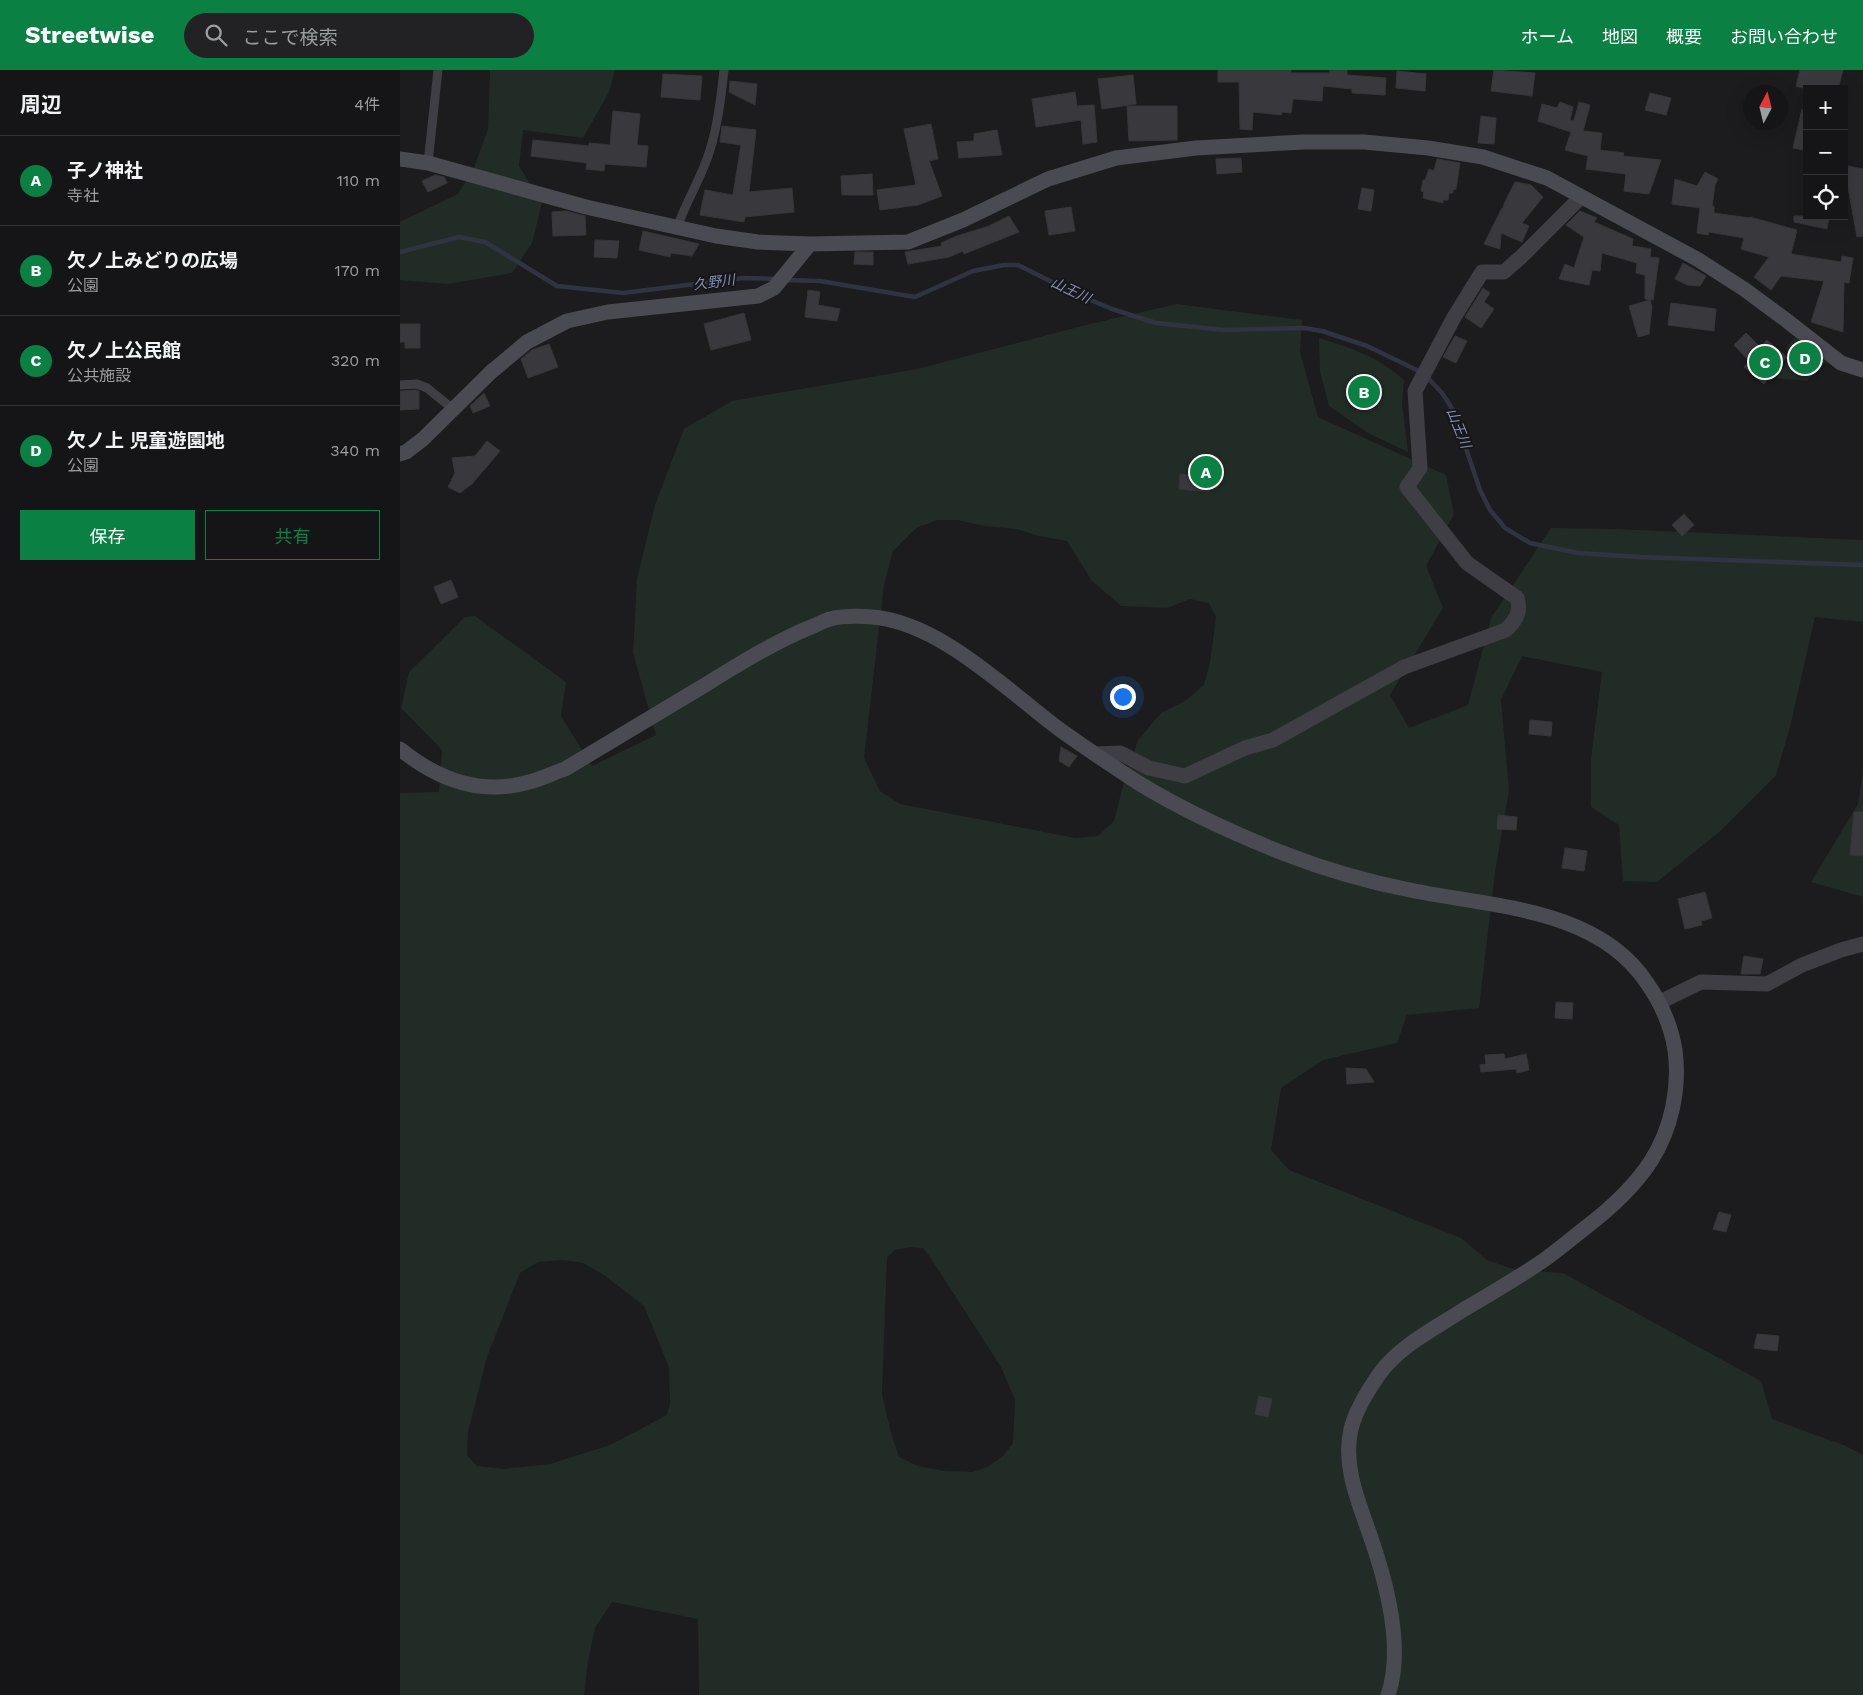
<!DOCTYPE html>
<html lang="ja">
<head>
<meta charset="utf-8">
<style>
  :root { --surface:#151416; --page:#222123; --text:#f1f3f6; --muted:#9d9ea1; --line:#343335; --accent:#0b8043 }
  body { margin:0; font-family:"Work Sans","Noto Sans JP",sans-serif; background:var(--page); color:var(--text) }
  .controls { position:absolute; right:15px; top:15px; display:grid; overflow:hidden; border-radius:0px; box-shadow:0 5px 20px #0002 }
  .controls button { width:45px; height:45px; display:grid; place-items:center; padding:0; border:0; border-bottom:1px solid var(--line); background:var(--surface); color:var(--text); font:25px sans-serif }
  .compass { position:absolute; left:1343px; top:15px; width:45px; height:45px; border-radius:50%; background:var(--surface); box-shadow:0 5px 20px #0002; rotate:7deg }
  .you { position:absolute; left:722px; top:626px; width:18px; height:18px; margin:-12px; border:4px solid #fff; border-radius:50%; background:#1a73e8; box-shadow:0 0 0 8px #1a73e833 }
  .badge { display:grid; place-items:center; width:32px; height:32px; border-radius:50%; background:var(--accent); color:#fff; font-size:16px; font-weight:700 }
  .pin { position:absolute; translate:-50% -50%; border:2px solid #fff; box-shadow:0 1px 5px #0006 }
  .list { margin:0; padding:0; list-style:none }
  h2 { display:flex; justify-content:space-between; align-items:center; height:65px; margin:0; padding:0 20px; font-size:21px }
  h2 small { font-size:16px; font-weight:400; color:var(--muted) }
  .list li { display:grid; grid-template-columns:32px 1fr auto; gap:15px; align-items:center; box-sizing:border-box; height:90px; padding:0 20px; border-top:1px solid var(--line) }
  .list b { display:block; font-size:19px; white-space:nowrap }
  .list p { margin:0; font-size:16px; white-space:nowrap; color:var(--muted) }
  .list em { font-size:16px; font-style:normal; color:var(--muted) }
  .actions { display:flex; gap:10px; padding:15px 20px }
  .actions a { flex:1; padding:11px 0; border:1px solid var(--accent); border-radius:0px; text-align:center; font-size:18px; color:var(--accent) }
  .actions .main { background:var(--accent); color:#fff }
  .icon { flex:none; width:28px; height:28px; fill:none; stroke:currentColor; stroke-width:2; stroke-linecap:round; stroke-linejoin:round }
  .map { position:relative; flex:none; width:1463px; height:1625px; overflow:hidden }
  header { display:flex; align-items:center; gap:30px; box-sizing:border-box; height:70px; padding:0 25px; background:var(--accent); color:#fff }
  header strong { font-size:24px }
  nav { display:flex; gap:28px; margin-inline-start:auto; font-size:18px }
  .search { width:350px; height:45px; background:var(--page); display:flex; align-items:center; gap:12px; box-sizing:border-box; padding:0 18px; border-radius:28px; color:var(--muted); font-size:19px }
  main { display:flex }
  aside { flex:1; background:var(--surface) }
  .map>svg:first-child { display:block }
  .green { fill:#222c26; fill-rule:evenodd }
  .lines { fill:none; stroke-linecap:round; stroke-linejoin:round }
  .stream { stroke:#303442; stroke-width:4.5 }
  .building { fill:#39383c; stroke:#363539 }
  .lane { stroke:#3f3e44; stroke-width:9 }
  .street { stroke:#3f3e44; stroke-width:15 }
  .secondary { stroke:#4a4a52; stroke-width:15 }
  .labels { text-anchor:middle; stroke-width:4; stroke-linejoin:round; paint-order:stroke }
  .water-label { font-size:14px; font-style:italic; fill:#858fb7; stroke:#171618 }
</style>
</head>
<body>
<header>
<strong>Streetwise</strong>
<div class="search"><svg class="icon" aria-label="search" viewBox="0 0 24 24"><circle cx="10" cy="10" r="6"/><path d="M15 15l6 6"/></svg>ここで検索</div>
<nav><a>ホーム</a><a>地図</a><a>概要</a><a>お問い合わせ</a></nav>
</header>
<main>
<aside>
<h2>周辺<small>4件</small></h2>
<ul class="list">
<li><span class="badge">A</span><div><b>子ノ神社</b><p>寺社</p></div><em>110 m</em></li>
<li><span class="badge">B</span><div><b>欠ノ上みどりの広場</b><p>公園</p></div><em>170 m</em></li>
<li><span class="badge">C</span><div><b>欠ノ上公民館</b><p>公共施設</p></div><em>320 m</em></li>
<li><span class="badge">D</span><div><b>欠ノ上 児童遊園地</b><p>公園</p></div><em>340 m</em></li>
</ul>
<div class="actions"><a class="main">保存</a><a>共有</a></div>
</aside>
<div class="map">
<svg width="1463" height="1625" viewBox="0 0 1463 1625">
  <rect width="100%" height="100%" fill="#1c1b1d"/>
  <path class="green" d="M90 0H215L209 22 183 68 123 60 119 96 142 133 132 173 112 203 48 214 0 210V152L58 124 74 98 88 59Z
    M777 234 902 250 900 282 918 347 1046 405 1054 444 1026 496 1043 538 990 625 1009 658 1068 635 1091 548 1151 458 1215 459 1463 470V552L1415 547 1390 657 1376 705 1318 763 1257 812 1223 811 1219 755 1191 737V689L1202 602 1122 586 1101 630 1109 720 1095 803 1079 938 1007 945 997 973 923 990 881 1018 871 1080 889 1100 1061 1168 1087 1190 1116 1200 1163 1203 1361 1311 1372 1349 1446 1376 1463 1385V1625H299L298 1549 212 1532 195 1558 188 1591 184 1625H0V723L39 722 42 680 1 638 9 602 65 547 75 546 166 612 161 646 192 696 256 665 233 583 237 509 255 435 284 359 332 331 517 299 686 255ZM537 450H558L584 456 617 459 639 466 667 471 692 511 721 536 767 538 790 529 809 533 816 547 810 593 804 615 785 631 761 643 738 670 725 708 714 751 698 766 676 768 500 734 480 721 464 688 484 515 493 481 516 458ZM510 1177 523 1178 530 1187 601 1297 615 1330 613 1373 603 1386 589 1396 573 1402 544 1401 518 1396 499 1387 491 1363 482 1324 487 1187 495 1180ZM163 1190 183 1193 204 1205 244 1236 269 1297 270 1334 267 1345 210 1375 150 1394 104 1399 77 1396 67 1385 68 1362 87 1287 120 1203 138 1192Z
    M1395 267 1426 292 1407 311 1376 308 1392 285 1386 278Z
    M919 268C953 279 977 286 1004 310L1002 334 1008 382 968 363 929 336 920 301Z
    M1463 701V827L1411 812 1458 734Z"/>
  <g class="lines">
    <path class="stream" d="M0 182 59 167 85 172 157 216 223 223 343 208 377 209
      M385 210 420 211 515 227 573 201 604 195H618L674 223 712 239 756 253 824 260 904 258 922 261 967 276 1021 302
      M1027 307 1042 323 1053 340 1080 420 1090 440 1105 458 1130 473 1178 483 1239 487 1463 495"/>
  </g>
  <path class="building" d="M818 0H891V3H929L930 0H947V5L986 8 985 25 952 23V19L923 16 922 31 893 29 891 43 882 42 881 45 853 42 852 60 840 59 839 12H818Z
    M1094 0 1135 3 1132 26 1091 21Z
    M1400 0H1443L1438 19H1406L1396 16Z
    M997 1 1026 4 1025 21 996 18Z
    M263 4 302 6 300 30 261 27Z
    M733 5 736 34 702 39 698 9Z
    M330 11 357 14 355 35 329 22Z
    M675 22 677 36 694 35 697 72 683 74 681 50 636 57 632 29Z
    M1250 23 1271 28 1266 45 1245 40Z
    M1160 32 1173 37 1170 50 1174 51 1179 32 1190 35 1183 61 1202 63 1200 80 1224 83 1223 86 1261 90 1249 124 1224 121 1226 104 1186 99 1188 86 1165 80 1171 62 1138 51 1142 34 1157 38Z
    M727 36H777V70L729 71Z
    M1402 39 1407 40V81L1393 78Z
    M213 41 240 44 237 75 248 76 246 97 205 94 204 101 186 99 187 93 131 86 133 70 189 76V73L210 75Z
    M1081 46 1096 48 1094 74 1078 73Z
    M531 54 538 89 529 91 542 126 518 135 480 140 477 120 516 115 504 59Z
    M322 56 356 60 349 122 392 118 394 142 345 147 344 152 300 145 305 120 333 125 341 75 320 72Z
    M597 60 602 85 559 88 557 72 574 71V64Z
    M841 88 842 102 817 104 816 89Z
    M1037 89 1060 93 1056 119 1053 120V123H1049L1048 130H1043V133L1023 128 1024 122 1021 121 1023 110H1025L1029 99 1034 101Z
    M1444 95 1463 99V166L1457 167Z
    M1305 102 1318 109 1315 115 1312 136H1314V143L1349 148 1350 147 1397 160 1391 184 1441 192 1442 186 1453 188 1449 213 1444 212 1443 262 1411 252 1424 211 1381 206 1371 220 1354 207 1369 187 1341 179 1344 168 1309 162 1308 165 1297 163 1300 138 1272 134 1275 109 1297 116Z
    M472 104 473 125H442L441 106Z
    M35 105 44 107 47 113 28 122 22 111Z
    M1115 112 1131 115 1143 127 1122 153 1129 156 1122 172 1101 163 1100 179 1084 174 1102 138V143L1104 134Z
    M962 118 974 120 971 141 958 139Z
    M671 137 675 161 649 165 645 141Z
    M166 141 185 146 186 165 153 166 152 142Z
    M1180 141 1197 148 1194 152 1233 169 1232 176 1251 179 1250 187 1259 188 1253 230 1245 229V205L1236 203 1237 193 1202 183 1200 201 1192 200 1189 215 1159 209 1165 194 1174 198 1184 167 1166 155Z
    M609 146 619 162 564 184 563 181 549 187 508 194 505 182 542 176 541 173 557 166 559 171 557 166 589 156Z
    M1394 146H1429L1427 159 1394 152Z
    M243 161 299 174 292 186 271 183 270 187 239 180Z
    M195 170 219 171 217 188 194 187Z
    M455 182H473V195L454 194Z
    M1283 193 1306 206 1300 216 1287 215 1275 209Z
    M1083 218 1090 223 1084 232 1094 239 1081 258 1065 247Z
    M408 220 420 222 418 235 440 239 437 251 405 247Z
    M1250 230 1252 237 1249 264 1238 267 1229 236Z
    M1271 233 1316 239 1314 261 1268 255Z
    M344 243 351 270 311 280 304 254Z
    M0 254H20V278H5V272H0Z
    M1346 263 1360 277 1367 270 1387 287 1364 314 1344 297 1349 291 1334 275Z
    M1055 266 1067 271 1056 293 1043 287Z
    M149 274 158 297 128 308 121 289 132 280Z
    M16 320 19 321V339L0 340V321Z
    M84 323 90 336 73 343 70 336Z
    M87 371 100 381 72 414 60 423 48 417 55 403 52 388 75 386Z
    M780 404 810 407 809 422 779 419Z
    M1284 444 1294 455 1282 466 1272 455Z
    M51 510 58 527 41 534 34 517Z
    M1130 650 1152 652 1151 666 1129 664Z
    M661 677 677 686 669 697 659 691Z
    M1454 742H1463V786L1450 785Z
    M1098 745 1117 747 1116 760 1097 759Z
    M1165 778 1187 781 1184 801 1162 798Z
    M1305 822 1312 848 1301 851 1302 855 1285 859 1278 829Z
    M1344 886 1363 889 1360 904H1341Z
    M1156 932 1173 933 1172 949 1155 948Z
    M1104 984 1105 989 1126 984 1129 1000 1117 1003 1116 999 1081 1002 1080 995 1086 994 1085 985Z
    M946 998 966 999 974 1012 947 1014Z
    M1319 1142 1331 1145 1326 1162 1313 1159Z
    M1357 1264 1379 1266 1377 1281 1354 1278Z
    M859 1326 872 1329 868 1347 855 1344Z"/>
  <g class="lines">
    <path class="lane" d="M28 93 38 0
      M277 158C286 131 302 107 310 80 318 54 321 27 324 0
      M0 315 17 314 27 318 53 339"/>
    <path class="street" d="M695 684 720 683 749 698 785 706 845 678 873 670 1004 597 1106 560C1115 551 1122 542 1117 528L1067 493 1007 417 1020 398 1015 321 1053 249 1082 202H1104L1122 186 1181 127
      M1260 932 1301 912 1367 914 1402 895 1441 880 1463 874"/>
    <path class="secondary" d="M0 89 28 93 186 137 316 166 358 172 410 174 508 172 563 150 648 109 716 88 796 78 903 72H964L1028 78 1083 87 1147 108 1297 189 1344 219 1386 250 1441 293 1463 300
      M0 384 6 382 23 369 91 302 127 272 167 251 208 242 358 226 374 218 410 174
      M0 679C37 709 81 726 129 712 141 709 153 703 165 699 210 672 255 645 300 618 336 596 372 573 411 557 417 555 423 551 430 549 443 546 459 546 472 547 539 552 607 620 659 659 684 677 711 695 737 712 784 741 837 765 888 785 927 800 969 812 1010 820 1090 837 1197 837 1247 913 1261 933 1271 955 1275 980 1280 1017 1272 1058 1251 1091 1234 1117 1210 1139 1185 1158 1171 1169 1158 1180 1144 1190 1118 1208 1090 1224 1063 1240 1034 1259 1001 1275 980 1303 968 1320 956 1339 951 1359 942 1397 960 1435 972 1471 987 1515 1004 1579 988 1625"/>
  </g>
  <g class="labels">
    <g class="water-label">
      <text transform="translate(314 212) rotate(-7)" y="5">久野川</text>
      <text transform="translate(671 220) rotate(25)" y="5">山王川</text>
      <text transform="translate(1059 358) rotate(68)" y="5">山王川</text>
    </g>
  </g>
</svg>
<div class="controls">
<button>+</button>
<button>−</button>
<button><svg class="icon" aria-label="locate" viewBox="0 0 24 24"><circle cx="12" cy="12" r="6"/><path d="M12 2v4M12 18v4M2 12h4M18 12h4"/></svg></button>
</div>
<svg class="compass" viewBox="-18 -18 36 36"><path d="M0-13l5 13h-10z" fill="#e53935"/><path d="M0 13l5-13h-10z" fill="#9d9ea1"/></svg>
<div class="you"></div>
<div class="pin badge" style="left:806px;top:402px">A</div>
<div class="pin badge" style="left:964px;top:322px">B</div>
<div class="pin badge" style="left:1365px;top:292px">C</div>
<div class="pin badge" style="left:1405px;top:288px">D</div>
</div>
</main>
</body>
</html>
